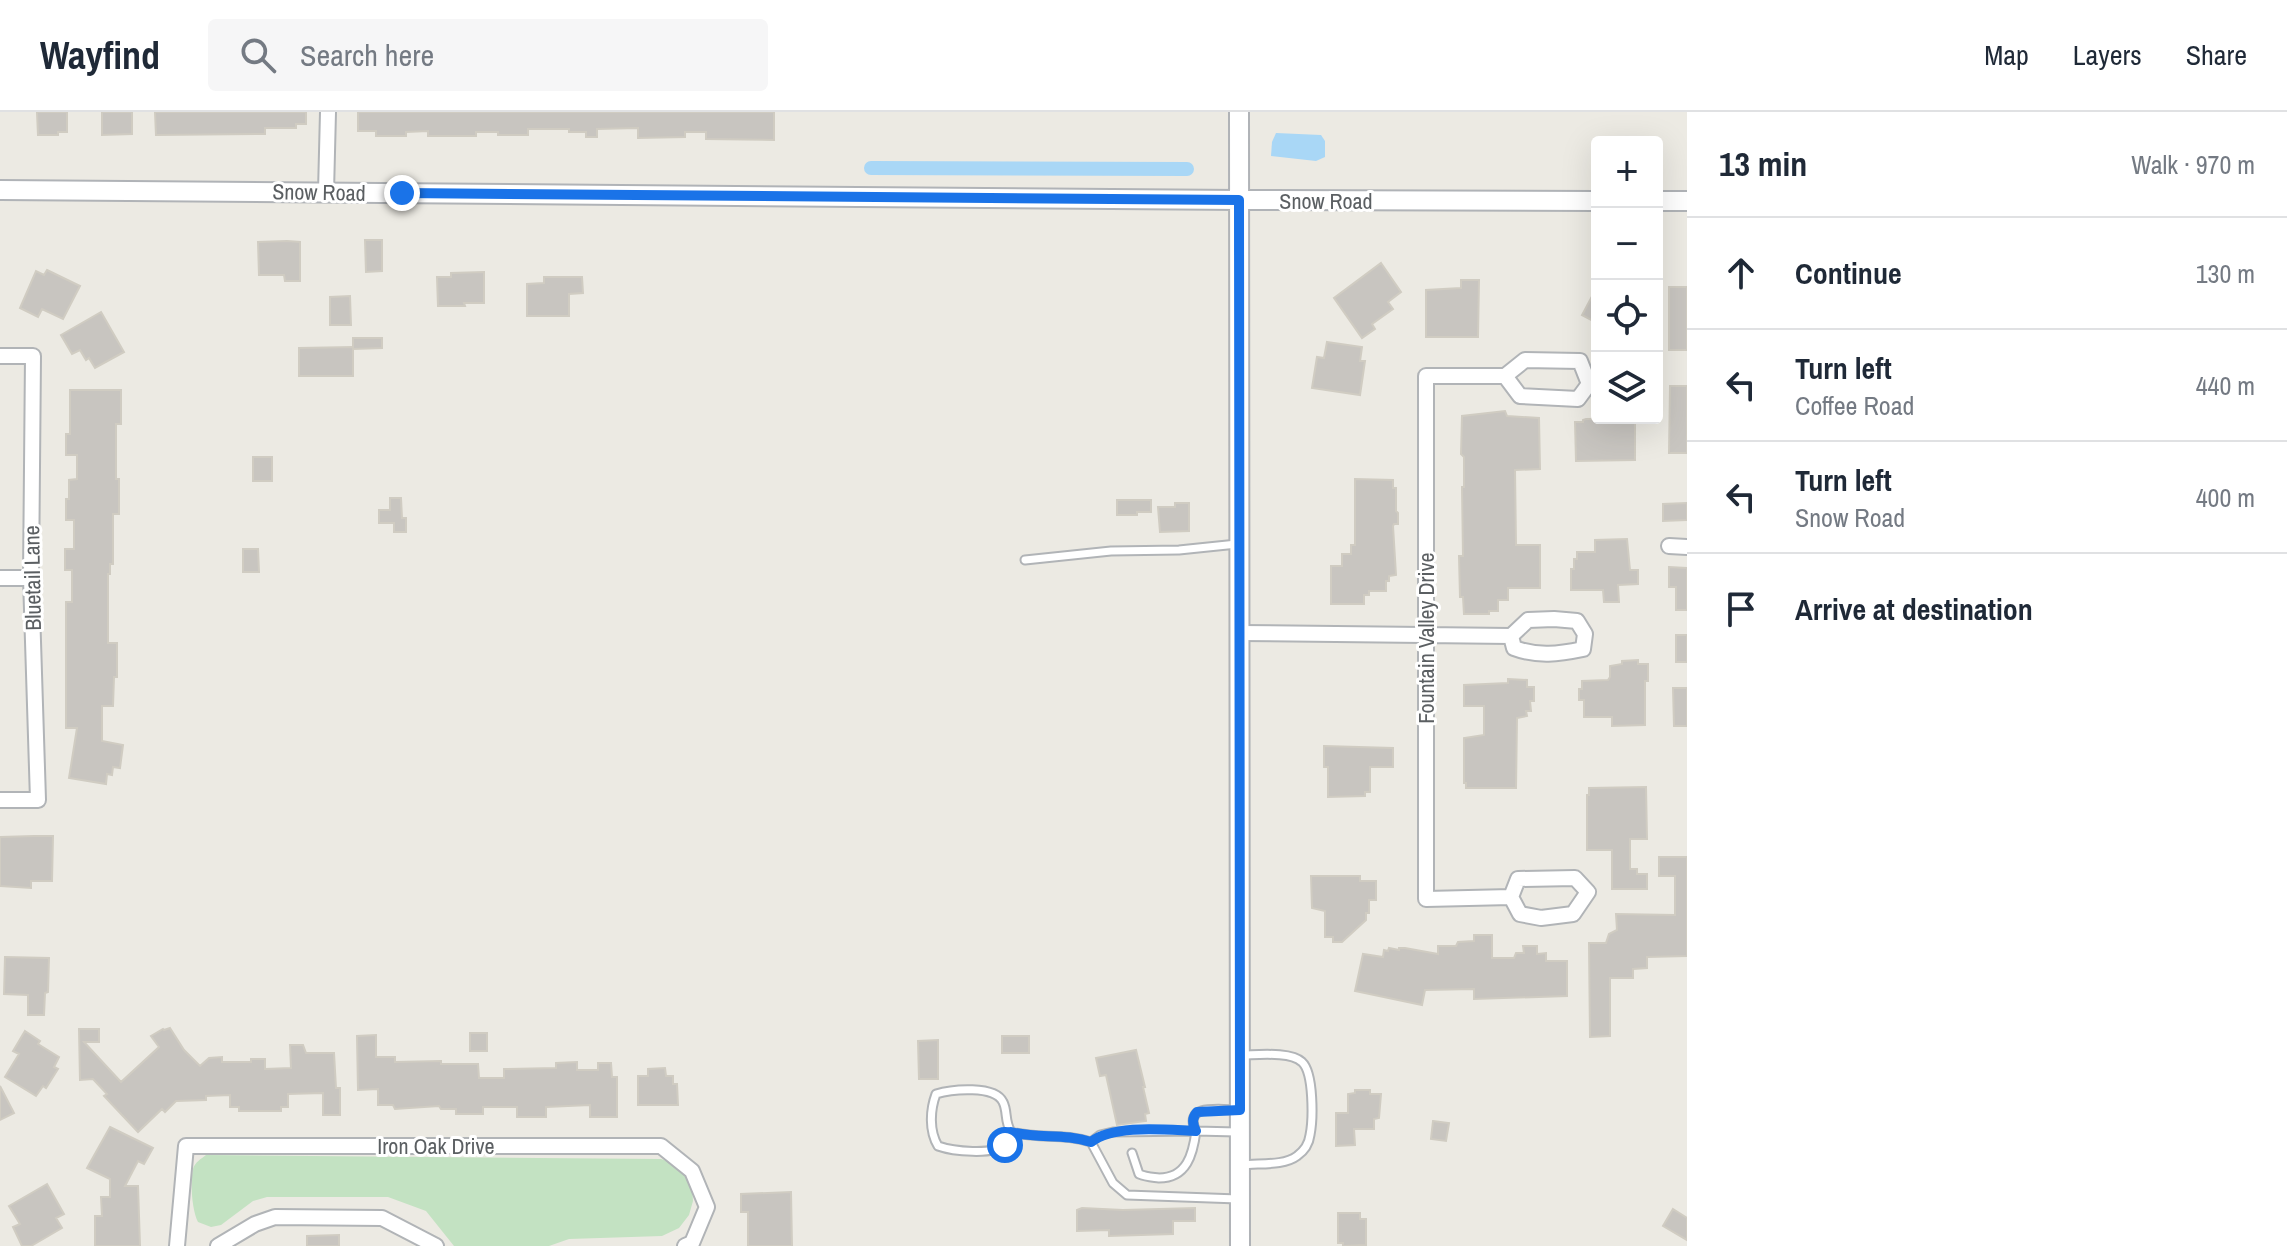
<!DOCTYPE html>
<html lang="en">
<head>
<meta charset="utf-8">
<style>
  :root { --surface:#fff; --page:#f6f6f7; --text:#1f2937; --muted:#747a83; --line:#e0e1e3 }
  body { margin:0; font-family:"Archivo Narrow",sans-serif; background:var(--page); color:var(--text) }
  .controls { position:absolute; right:24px; top:24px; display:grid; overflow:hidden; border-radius:8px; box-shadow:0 8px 32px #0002 }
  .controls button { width:72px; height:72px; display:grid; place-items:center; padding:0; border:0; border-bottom:2px solid var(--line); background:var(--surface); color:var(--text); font:40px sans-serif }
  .stop { position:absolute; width:24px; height:24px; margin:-18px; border:6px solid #1a73e8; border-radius:50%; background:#fff }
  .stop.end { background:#1a73e8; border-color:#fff; box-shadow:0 2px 8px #0008 }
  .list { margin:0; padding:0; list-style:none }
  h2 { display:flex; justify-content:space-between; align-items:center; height:104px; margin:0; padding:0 32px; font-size:34px }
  h2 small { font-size:26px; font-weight:400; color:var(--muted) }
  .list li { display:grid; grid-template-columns:52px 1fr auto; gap:24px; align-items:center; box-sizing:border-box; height:112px; padding:0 32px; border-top:2px solid var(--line) }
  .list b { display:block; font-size:30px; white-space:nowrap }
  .list p { margin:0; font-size:26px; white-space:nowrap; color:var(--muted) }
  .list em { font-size:26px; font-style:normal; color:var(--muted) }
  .icon { flex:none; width:44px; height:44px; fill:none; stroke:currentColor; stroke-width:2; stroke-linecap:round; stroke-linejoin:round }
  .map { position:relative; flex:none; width:1687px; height:1134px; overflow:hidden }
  header { display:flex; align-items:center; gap:48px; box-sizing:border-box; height:112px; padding:0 40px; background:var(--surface); border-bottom:2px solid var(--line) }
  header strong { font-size:38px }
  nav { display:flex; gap:44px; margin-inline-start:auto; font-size:28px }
  .search { width:560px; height:72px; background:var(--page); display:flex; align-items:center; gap:20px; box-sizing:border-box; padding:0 28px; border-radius:8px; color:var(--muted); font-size:30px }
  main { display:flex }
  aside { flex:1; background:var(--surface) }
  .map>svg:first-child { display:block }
  .green { fill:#c3e2c2 }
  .water { fill:#a9d7f6 }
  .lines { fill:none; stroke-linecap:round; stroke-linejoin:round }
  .canal { stroke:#a9d7f6; stroke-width:14 }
  .building { fill:#c8c5c0; stroke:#d0ccc2; stroke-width:2 }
  .lane-casing { stroke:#b1b4b7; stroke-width:11 }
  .street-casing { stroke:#b1b4b7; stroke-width:18 }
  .secondary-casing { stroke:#b0b3b7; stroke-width:22 }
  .lane { stroke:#fff; stroke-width:7 }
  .street { stroke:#fff; stroke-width:14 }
  .secondary { stroke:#fff; stroke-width:18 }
  .route { stroke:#1a73e8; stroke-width:10 }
  .labels { text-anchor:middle; stroke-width:6; stroke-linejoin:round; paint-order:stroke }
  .street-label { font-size:22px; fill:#5b5f62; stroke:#fff }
</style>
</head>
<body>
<header>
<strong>Wayfind</strong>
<div class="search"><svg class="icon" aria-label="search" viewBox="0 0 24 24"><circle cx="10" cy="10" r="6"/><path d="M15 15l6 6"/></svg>Search here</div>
<nav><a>Map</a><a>Layers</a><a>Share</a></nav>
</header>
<main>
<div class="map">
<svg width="1687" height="1134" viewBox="0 0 1687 1134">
  <rect width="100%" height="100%" fill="#eceae3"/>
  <path class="green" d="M206 1043 661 1047 675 1052 685 1062 692 1075 693 1089 689 1103 679 1116 662 1124 569 1127 549 1134H454L426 1099 388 1085H267L253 1089 221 1113 211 1115 198 1110C192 1098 190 1071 193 1057 195 1050 201 1047 206 1043Z"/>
  <path class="water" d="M1276 21 1321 23 1325 29V45L1316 49 1271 44 1272 30Z"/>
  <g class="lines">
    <path class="canal" d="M871 56 1187 57"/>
  </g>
  <path class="building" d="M37 0H67V20H58V23H38Z
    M102 0H132V22L102 23Z
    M155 0H306V12H296V16H265V22L156 23Z
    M358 0H774V28L706 27V20H685V25L638 26V16L597 17V25H586V20H569V17H528V23H498V20H476V24H428V19L406 20V24H376V19H358Z
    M365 128H382V159L366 160Z
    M287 129 300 130V169H285L284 163H259L258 130Z
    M1381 151 1401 180 1388 190 1393 197 1372 212 1375 217 1362 226 1334 186Z
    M47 158 80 174 63 207 42 197 38 205 20 196 36 159 44 163Z
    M484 160V191H464L465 194H438L437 165H451V161Z
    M544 165H582L583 181 569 182V204H527V172L544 171Z
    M1461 168H1479L1478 225H1426V178L1461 176Z
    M1597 175V202L1593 209 1582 203Z
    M1669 175H1687V238H1669Z
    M350 184 351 213H330V185Z
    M101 200 124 240 95 256 89 246 86 248 80 238 72 242 61 223Z
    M353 226H382V236L353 237Z
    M1327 230 1362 235 1360 249H1365L1360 283 1312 276 1317 245 1324 246Z
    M353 235V264H299V236Z
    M1670 274H1687V341H1669Z
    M70 278H121V312H116V367H119V402H113V452H110V462H108V531H117V565H114L113 594H102V629L123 633 120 656 113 655 112 663 107 662 106 672 69 666 77 616H66V490H72V458H65V437H74V408H66V387H69V368L77 367V343H66V322H70Z
    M1505 299 1507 304 1539 306 1540 357 1515 358 1516 433H1540V476H1508V488H1498V499H1489V502H1464L1463 485H1460L1459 444H1463L1462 375H1464V345L1461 342 1462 304Z
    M1635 306V348L1576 349 1575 310H1583V308L1586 307Z
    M253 345H272V369H253Z
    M1355 367 1393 368V376H1396V399L1398 401V412H1394L1393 414 1396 463 1389 464V469H1386V479H1369V483H1364V492H1331V454H1342V442H1351V433H1355Z
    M390 386H401L402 406H406V420H394V411H379V398H390Z
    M1117 388H1151V400H1137V403H1117Z
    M1175 391H1189V419L1160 420 1158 395H1175Z
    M1687 391V408L1663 409V392Z
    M1627 427 1630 458H1638V472L1618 473 1619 490H1604L1603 478H1571V457H1574V447H1577V440H1595V428Z
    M243 437H258L259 460H243Z
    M1669 455 1687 456V498H1676V475H1669Z
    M1676 523H1687V550H1676Z
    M1638 548V552H1648V569H1645V613L1612 614V605H1584V588H1579V577H1582V569L1608 568 1610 565V554L1622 552V549Z
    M1508 567 1527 568V575H1534V589H1530L1531 599H1526L1527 604 1517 606 1516 676H1466V671H1464V626L1484 623V594H1464V573L1508 571Z
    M1673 576H1687V614H1674Z
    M1324 634 1393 636V655H1370V680H1365V684L1328 685V655H1324Z
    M1646 675 1647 727H1630V757H1637V762H1647V777H1612V738H1587V683H1589V676Z
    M34 724H53L52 769H31V776L0 774V725Z
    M1659 745H1687V844L1647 845V856L1633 857V866H1610V924L1590 925 1589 831H1606L1609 822 1617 818 1616 802 1675 803V764H1659Z
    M1311 764H1360V769H1376V788H1369V801H1366V808L1342 830H1333V825H1325V799L1312 796Z
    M1474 823H1492V846H1514L1516 841H1524L1523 834H1537V842L1546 841V849H1567V884L1474 887V877L1425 878 1422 893 1355 879 1363 842 1383 845 1384 838 1388 839 1389 836 1399 838V836H1405L1438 842V834H1456L1458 830 1474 829Z
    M5 845 49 846 48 880 45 881 44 903H28V883L4 882Z
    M170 916 184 938 200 954 209 946 222 945V950H251V947H265V957L291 956 290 933H303L306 941H334L336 976H340V1003H323V981L288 982V995H281V999H239V995H230V983L206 984V988L176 989 165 1000 162 997 138 1020 104 984 107 982 93 967 80 968 79 917H99V930H84L121 970 159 935 151 924 163 917 164 918Z
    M25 919 40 929 38 932 59 945 54 955 58 957 46 976 43 974 36 984 5 965 19 942 13 939Z
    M470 921H487V939H470Z
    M376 923V945H395V950L441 949V952H478L479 966H504V957L556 956V951L577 950V958H598V951H611L612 965H617V1005H590V993L546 995V1005H517V995H483V1002H456V997H441L439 994 395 997 393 993H378V977L358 978 357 924Z
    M1002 924H1029V941H1002Z
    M938 928V967H919L918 929Z
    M1136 938 1145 975H1143L1149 1001 1145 1002 1146 1009 1117 1013 1106 963 1100 964 1096 946Z
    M665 956 666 964H673V972H677L678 993H638V964H648V957Z
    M0 974 14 1001 0 1008Z
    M1355 978H1370V982H1381L1379 1006 1374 1007V1017H1354L1355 1033 1336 1034V1001H1348V982L1355 981Z
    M1433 1009 1449 1011 1446 1029 1431 1027Z
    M110 1015 153 1036 144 1052 138 1049 125 1074H138L140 1134H95V1104H102L101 1085H110V1067L87 1056Z
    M47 1072 64 1102 56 1106 62 1116 31 1134H22L13 1115 20 1112 9 1094Z
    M791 1080 792 1134H748V1100H741V1082Z
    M1082 1096 1123 1098 1195 1096V1109H1173V1122L1109 1124V1118L1077 1119V1098Z
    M1673 1097 1687 1106V1128L1663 1114Z
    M1338 1101H1360V1107H1366V1133L1343 1134V1131H1338Z
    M339 1123V1134H307V1124Z"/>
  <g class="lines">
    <g class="lane-casing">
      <path id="lane" d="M1025 448 1111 439 1179 438 1237 432
        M1241 943C1256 943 1291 939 1302 950 1314 961 1313 1008 1310 1023 1309 1031 1304 1039 1297 1044 1284 1054 1259 1051 1242 1053
        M1011 1020C1009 1024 1008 1029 1005 1032 994 1044 952 1039 938 1034 929 1019 930 998 936 982 952 977 995 973 1003 990 1008 1000 1004 1008 1011 1020 1038 1027 1065 1021 1091 1030L1113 1071 1127 1083 1238 1087
        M1237 1020 1196 1019C1182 991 1222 998 1238 998
        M1091 1030 1100 1023 1113 1020 1196 1019C1193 1042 1187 1066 1159 1066 1151 1065 1146 1065 1139 1062L1132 1041"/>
    </g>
    <g class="street-casing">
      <path id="street" d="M326 80 328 0
        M0 244H33L31 466 38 688H0
        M1505 264 1520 284 1578 287 1589 272 1580 249 1525 248 1505 264H1426V787L1511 785 1518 767 1575 766 1588 780 1573 802 1541 806 1520 802 1511 785
        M1669 434 1687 435
        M0 466H31
        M1239 521 1511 524 1528 508 1554 507 1577 509 1585 522 1583 537C1559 542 1538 545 1514 536L1511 524
        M177 1134 186 1034H661L692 1059 707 1095 692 1131 685 1134
        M218 1134 255 1112 275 1105 382 1106 436 1134"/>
    </g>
    <g class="secondary-casing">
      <path id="secondary" d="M1239 0 1240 1134
        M0 78 1239 88 1597 89
        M1657 89H1687"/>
    </g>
    <use href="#lane" class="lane"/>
    <use href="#street" class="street"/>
    <use href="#secondary" class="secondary"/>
  </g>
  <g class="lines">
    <path class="route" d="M402 81 1239 88 1240 998 1197 1000C1192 1006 1192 1011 1196 1019 1167 1018 1114 1012 1091 1030 1065 1021 1038 1027 1011 1020L1005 1033"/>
  </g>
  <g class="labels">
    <g class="street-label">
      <text transform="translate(319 80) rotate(1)" y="8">Snow Road</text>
      <text x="1326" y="97">Snow Road</text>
      <text transform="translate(32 466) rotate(-91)" y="8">Bluetail Lane</text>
      <text transform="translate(1426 526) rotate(-90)" y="8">Fountain Valley Drive</text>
      <text x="436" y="1042">Iron Oak Drive</text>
    </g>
  </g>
</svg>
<div class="controls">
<button>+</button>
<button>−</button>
<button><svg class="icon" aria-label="locate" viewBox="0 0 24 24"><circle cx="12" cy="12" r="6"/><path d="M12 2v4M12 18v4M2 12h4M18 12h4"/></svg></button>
<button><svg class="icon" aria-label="layers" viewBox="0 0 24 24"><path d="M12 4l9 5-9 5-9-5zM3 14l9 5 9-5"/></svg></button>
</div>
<div class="stop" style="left:1005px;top:1033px"></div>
<div class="stop end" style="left:402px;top:81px"></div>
</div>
<aside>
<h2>13 min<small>Walk · 970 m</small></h2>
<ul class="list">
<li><svg class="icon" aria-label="ahead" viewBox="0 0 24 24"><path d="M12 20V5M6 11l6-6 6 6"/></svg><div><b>Continue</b></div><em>130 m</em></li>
<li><svg class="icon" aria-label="left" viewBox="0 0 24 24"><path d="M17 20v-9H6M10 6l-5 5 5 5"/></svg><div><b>Turn left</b><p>Coffee Road</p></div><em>440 m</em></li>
<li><svg class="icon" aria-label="left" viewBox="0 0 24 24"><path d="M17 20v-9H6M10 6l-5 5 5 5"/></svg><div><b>Turn left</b><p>Snow Road</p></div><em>400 m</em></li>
<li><svg class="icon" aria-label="arrive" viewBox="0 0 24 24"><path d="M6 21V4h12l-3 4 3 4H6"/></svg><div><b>Arrive at destination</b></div></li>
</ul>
</aside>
</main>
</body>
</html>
